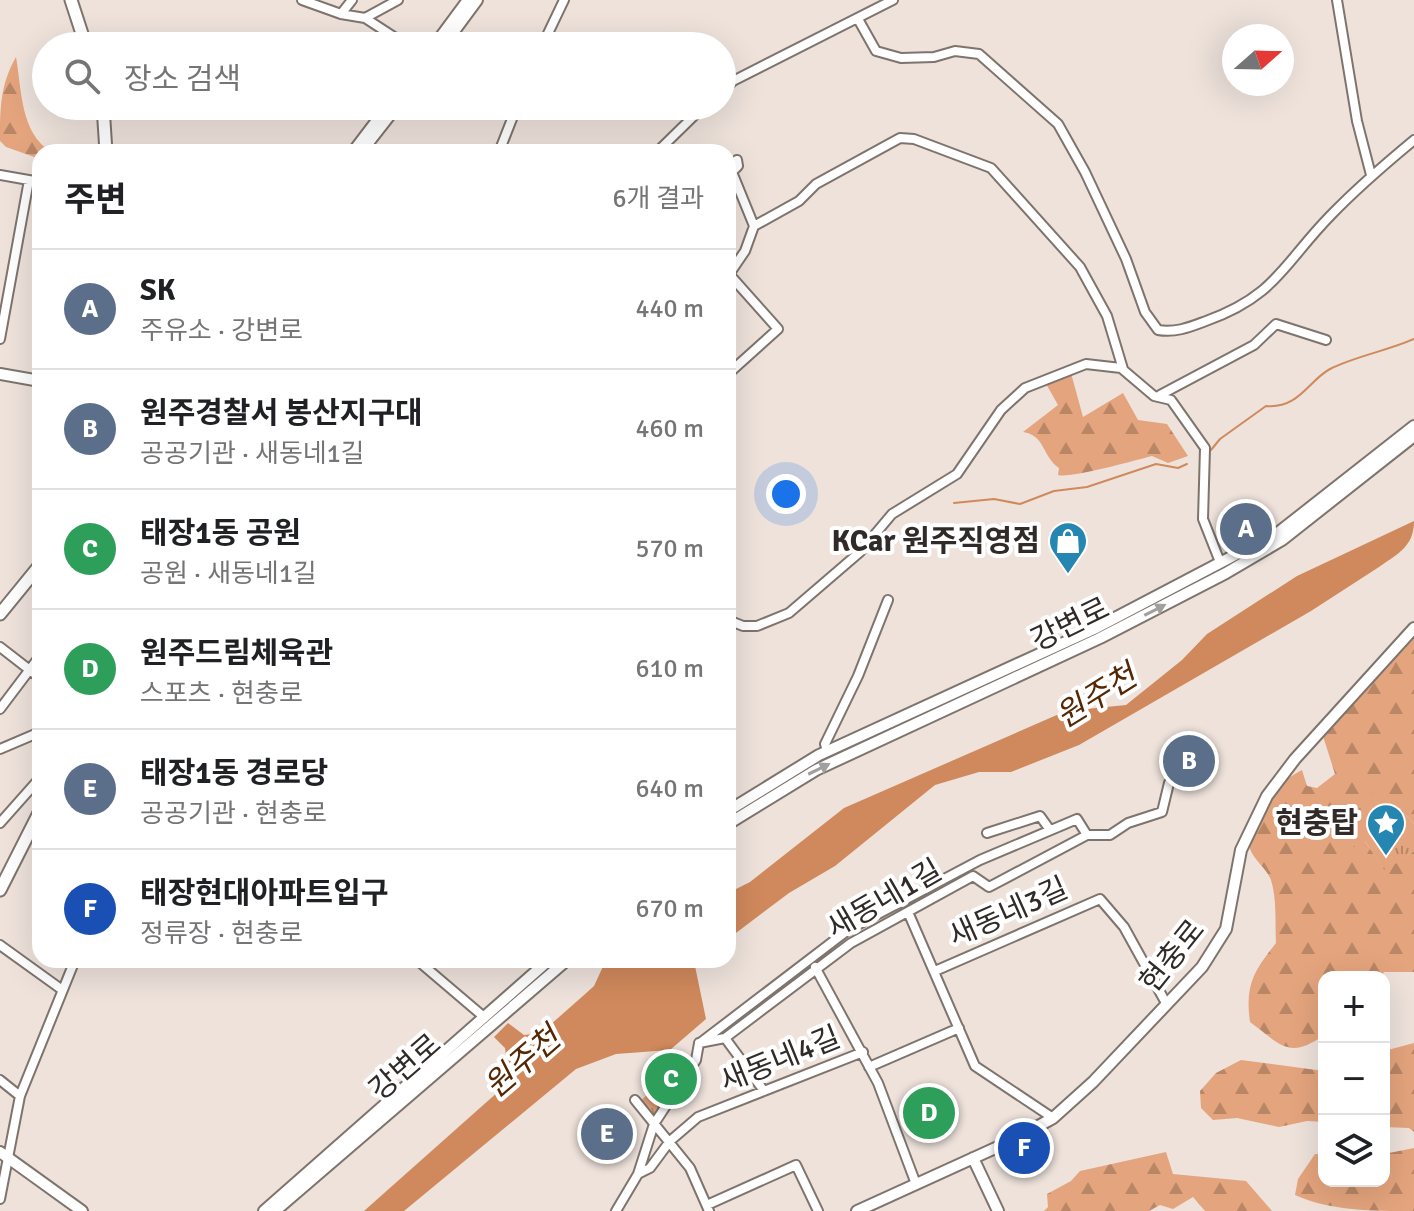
<!DOCTYPE html>
<html lang="ko">
<head>
<meta charset="utf-8">
<style>
  :root { --surface:#fff; --page:#f2f2f2; --text:#202124; --muted:#757577; --line:#e0e0e0; --accent:#2486b1 }
  body { margin:0; font-family:Signika,"Noto Sans KR",sans-serif; background:var(--page); color:var(--text) }
  .controls { position:absolute; right:24px; bottom:24px; display:grid; overflow:hidden; border-radius:16px; box-shadow:0 8px 32px #0002 }
  .controls button { width:72px; height:72px; display:grid; place-items:center; padding:0; border:0; border-bottom:2px solid var(--line); background:var(--surface); color:var(--text); font:40px sans-serif }
  .compass { position:absolute; left:1222px; top:24px; width:72px; height:72px; border-radius:50%; background:var(--surface); box-shadow:0 8px 32px #0002; rotate:70deg }
  .you { position:absolute; left:786px; top:494px; width:28px; height:28px; margin:-20px; border:6px solid #fff; border-radius:50%; background:#1a73e8; box-shadow:0 0 0 12px #1a73e833 }
  .badge { display:grid; place-items:center; width:52px; height:52px; border-radius:50%; background:var(--accent); color:#fff; font-size:26px; font-weight:700 }
  .pin { position:absolute; translate:-50% -50%; border:4px solid #fff; box-shadow:0 2px 8px #0006 }
  .list { margin:0; padding:0; list-style:none }
  h2 { display:flex; justify-content:space-between; align-items:center; height:104px; margin:0; padding:0 32px; font-size:34px }
  h2 small { font-size:26px; font-weight:400; color:var(--muted) }
  .list li { display:grid; grid-template-columns:52px 1fr auto; gap:24px; align-items:center; box-sizing:border-box; height:120px; padding:0 32px; border-top:2px solid var(--line) }
  .list b { display:block; font-size:30px; white-space:nowrap }
  .list p { margin:0; font-size:26px; white-space:nowrap; color:var(--muted) }
  .list em { font-size:26px; font-style:normal; color:var(--muted) }
  .icon { flex:none; width:44px; height:44px; fill:none; stroke:currentColor; stroke-width:2; stroke-linecap:round; stroke-linejoin:round }
  .map { position:relative; flex:none; width:1414px; height:1211px; overflow:hidden }
  .search { position:absolute; background:var(--surface); box-shadow:0 8px 32px #0002; left:32px; top:32px; width:704px; height:88px; display:flex; align-items:center; gap:20px; box-sizing:border-box; padding:0 28px; border-radius:44px; color:var(--muted); font-size:30px }
  .panel { position:absolute; background:var(--surface); box-shadow:0 8px 32px #0002; left:32px; top:144px; width:704px; height:824px; border-radius:24px }
  .map>svg:first-child { display:block }
  .forest { fill:url(#forest-firs) }
  .park { fill:url(#park-tufts) }
  .water { fill:#d0895c }
  .lines { fill:none; stroke-linecap:round; stroke-linejoin:round }
  .stream { stroke:#d0895c; stroke-width:2 }
  .minor-casing { stroke:#7e746e; stroke-width:12 }
  .tertiary-casing { stroke:#7e746e; stroke-width:14 }
  .secondary-casing { stroke:#7e746e; stroke-width:15 }
  .minor { stroke:#fff; stroke-width:8 }
  .tertiary { stroke:#fff; stroke-width:10 }
  .secondary { stroke:#fff; stroke-width:11 }
  .oneway { fill:#a2a09f }
  .labels { text-anchor:middle; stroke-width:8; stroke-linejoin:round; paint-order:stroke }
  .poi-label { font-size:30px; font-weight:bold; fill:#302b29; stroke:#fff; text-anchor:end }
  .street-label { font-size:30px; fill:#302b29; stroke:#fff }
  .water-label { font-size:32px; font-style:italic; fill:#552703; stroke:#fff }
</style>
</head>
<body>
<div class="map">
<svg width="1414" height="1211" viewBox="0 0 1414 1211">
  <defs>
    <pattern id="forest-firs" width="22" height="20" patternUnits="userSpaceOnUse" patternTransform="scale(2)"><rect width="22" height="20" fill="#e4a47d"/><path d="M5 1l3.5 6h-7zM16 11l3.5 6h-7z" fill="#b98666"/></pattern>
    <pattern id="park-tufts" width="24" height="20" patternUnits="userSpaceOnUse" patternTransform="scale(2)"><rect width="24" height="20" fill="#e4a47d"/><path d="M3 7l-1-3M5 7V3M7 7l1-3M15 17l-1-3M17 17v-4M19 17l1-3" fill="none" stroke="#b98666"/></pattern>
  </defs>
  <rect width="100%" height="100%" fill="#eee2db"/>
  <path class="forest" d="M16 57C22 91 20 132 51 152H40V159L6 147 0 141C0 109 0 85 16 57Z
    M1071 373 1083 417 1123 393 1138 420 1167 424 1188 456 1168 463 1152 456C1136 460 1069 479 1058 475L1059 468C1042 456 1045 435 1023 432L1058 405 1045 382Z
    M1414 633V824L1400 808 1354 847 1364 840 1385 870 1414 851V972H1384L1381 977H1324V1035C1288 1061 1279 1043 1250 1022 1245 986 1253 972 1276 943 1275 924 1277 899 1271 880 1267 869 1254 860 1250 849 1239 819 1279 781 1302 770L1307 786 1317 788 1335 774 1322 733Z
    M1414 1043V1132L1409 1128 1384 1127V1051Z
    M1241 1060 1324 1071V1122L1307 1121 1279 1127 1237 1118 1213 1120 1201 1108 1200 1091 1216 1073Z
    M1414 1148V1211C1373 1211 1330 1211 1295 1195L1298 1179 1315 1154H1324V1181H1384V1154Z
    M1166 1152 1173 1174 1246 1181 1272 1211H1205L1193 1197 1173 1209 1160 1205 1149 1211H1044L1048 1207 1047 1194 1071 1181 1080 1171Z"/>
  <path class="park" d="M1370 792 1400 808 1414 824V851L1385 871 1365 841 1354 847 1334 817Z
    M691 1056 653 1117 639 1102Z"/>
  <path class="water" d="M1414 521C1414 546 1399 553 1379 567L1311 611 1079 745 1011 772H979L935 785 835 866 789 893 728 939V893L750 882 844 808 1066 711 1126 705 1182 660 1207 634 1297 576Z
    M606 960H707L695 966 706 1019 670 1050 616 1054 576 1069 404 1211H364L499 1091C510 1077 507 1065 505 1048L494 1037 508 1023 524 1035 541 1033 584 995 594 986Z"/>
  <g class="lines">
    <path class="stream" d="M1211 450 1220 439 1266 406C1299 409 1309 380 1330 369 1356 356 1387 351 1414 339
      M954 503 994 499 1020 504 1054 491 1087 487 1156 464 1178 468 1187 464"/>
    <g class="minor-casing">
      <path id="minor" d="M302 0 341 14 365 18 398 0
        M1337 0 1357 121 1371 175
        M341 14 352 0
        M365 18 408 46
        M858 19 876 51 901 58 934 57 955 51 979 54 1058 124 1085 172 1126 259 1145 312 1158 330C1176 333 1190 327 1206 321 1276 296 1283 264 1331 215 1357 188 1385 164 1414 140
        M542 46 564 0
        M722 91 733 81 893 0
        M499 152 517 106
        M657 152 704 106
        M737 160 738 166 732 172 754 226
        M0 175 40 182
        M728 276 745 251 754 226 799 201 816 184 900 138 914 139 991 168 1080 267 1107 316 1123 369
        M0 339 29 180
        M728 374 778 329 729 274
        M1160 395 1254 345 1276 324 1326 340
        M728 620 743 626H757L789 613 860 552 892 514 957 474 1001 410 1025 388 1086 364 1121 368 1154 396 1171 400 1205 448 1203 519 1220 562
        M0 647 40 678
        M0 709 40 656
        M0 749 40 732
        M827 751 825 744 858 676 888 600
        M0 823 40 778
        M987 833 1040 816 1050 830
        M908 912 975 1066 1053 1118
        M0 945 61 989
        M417 960 484 1017
        M815 967 878 1083 916 1184
        M935 971 1100 899 1124 927 1166 1003
        M725 1038 764 1091
        M699 1043 725 1038 851 943 973 876 989 887 1087 835H1110L1128 823 1162 812 1169 783
        M700 1043 848 930 980 860 1077 819 1087 835
        M869 1067 959 1028
        M0 1080 20 1096
        M635 1100 690 1168 709 1211
        M638 1174 654 1124 696 1060 699 1043
        M0 1199 20 1096 75 960
        M707 1205 796 1165 818 1211
        M616 1211 638 1174 650 1168 670 1141 698 1117 863 1052"/>
    </g>
    <g class="tertiary-casing">
      <path id="tertiary" d="M434 46 468 0
        M443 46 477 0
        M353 152 388 106
        M361 152 397 106
        M0 374 40 381
        M728 811 819 755 1094 629 1279 532 1414 426
        M728 824 816 770 1100 638 1226 573 1282 540 1414 436
        M0 1152 82 1211
        M973 1158 998 1211
        M264 1211 549 960
        M275 1211 567 960
        M857 1211 1013 1140 1053 1118 1093 1082 1202 967 1226 929 1241 850 1267 796 1295 759 1414 628"/>
    </g>
    <g class="secondary-casing">
      <path id="secondary" d="M71 0 86 46
        M103 106 106 152
        M0 614 40 565
        M0 890 40 811"/>
    </g>
    <use href="#minor" class="minor"/>
    <use href="#tertiary" class="tertiary"/>
    <use href="#secondary" class="secondary"/>
  </g>
  <defs><path id="oneway-solid" d="M-6-.8H1V-3.2L6.5 0L1 3.2V.8H-6Z" transform="scale(2)"/></defs>
  <g class="oneway">
    <use href="#oneway-solid" transform="translate(1155 610) rotate(-27)"/>
    <use href="#oneway-solid" transform="translate(819 769) rotate(-26)"/>
  </g>
  <defs>
    <g id="shop-pin" transform="scale(2)"><path d="M0 17L-7.5 6A9.5 9.5 0 1 1 7.5 6Z" fill="#2486b1" stroke="#fff"/><path d="M-5-2.5h2.3a2.7 3.5 0 0 1 5.4 0H5L5.5 6h-11ZM-1.5-2.5h3a1.5 2.3 0 0 0-3 0Z" fill="#fff"/></g>
    <g id="sight-pin" transform="scale(2)"><path d="M0 17L-7.5 6A9.5 9.5 0 1 1 7.5 6Z" fill="#2486b1" stroke="#fff"/><path d="M0-6L1.8-2.2L6-1.7L2.9 1.2L3.7 5.4L0 3.3L-3.7 5.4L-2.9 1.2L-6-1.7L-1.8-2.2Z" fill="#fff"/></g>
  </defs>
  <g fill-rule="evenodd">
    <use href="#shop-pin" x="1068" y="541"/>
    <use href="#sight-pin" x="1386" y="823"/>
  </g>
  <g class="labels">
    <g class="poi-label">
      <text x="1040" y="551">KCar 원주직영점</text>
      <text x="1358" y="833">현충탑</text>
    </g>
    <g class="street-label">
      <text transform="translate(1070 624) rotate(-26)" y="10">강변로</text>
      <text transform="translate(884 899) rotate(-30)" y="10">새동네1길</text>
      <text transform="translate(1008 912) rotate(-24)" y="10">새동네3길</text>
      <text transform="translate(1172 956) rotate(-51)" y="10">현충로</text>
      <text transform="translate(780 1059) rotate(-22)" y="10">새동네4길</text>
      <text transform="translate(405 1067) rotate(-41)" y="10">강변로</text>
    </g>
    <g class="water-label">
      <text transform="translate(1096 696) rotate(-32)" y="11">원주천</text>
      <text transform="translate(522 1062) rotate(-41)" y="11">원주천</text>
    </g>
  </g>
</svg>
<div class="controls">
<button>+</button>
<button>−</button>
<button><svg class="icon" aria-label="layers" viewBox="0 0 24 24"><path d="M12 4l9 5-9 5-9-5zM3 14l9 5 9-5"/></svg></button>
</div>
<svg class="compass" viewBox="-18 -18 36 36"><path d="M0-13l5 13h-10z" fill="#e53935"/><path d="M0 13l5-13h-10z" fill="#757577"/></svg>
<div class="you"></div>
<div class="pin badge" style="left:1246px;top:529px;background:#5c6f8a">A</div>
<div class="pin badge" style="left:1189px;top:761px;background:#5c6f8a">B</div>
<div class="pin badge" style="left:671px;top:1079px;background:#2e9e5b">C</div>
<div class="pin badge" style="left:929px;top:1113px;background:#2e9e5b">D</div>
<div class="pin badge" style="left:607px;top:1134px;background:#5c6f8a">E</div>
<div class="pin badge" style="left:1024px;top:1148px;background:#1a4fb4">F</div>
<div class="search"><svg class="icon" aria-label="search" viewBox="0 0 24 24"><circle cx="10" cy="10" r="6"/><path d="M15 15l6 6"/></svg>장소 검색</div>
<section class="panel">
<h2>주변<small>6개 결과</small></h2>
<ul class="list">
<li><span class="badge" style="background:#5c6f8a">A</span><div><b>SK</b><p>주유소 · 강변로</p></div><em>440 m</em></li>
<li><span class="badge" style="background:#5c6f8a">B</span><div><b>원주경찰서 봉산지구대</b><p>공공기관 · 새동네1길</p></div><em>460 m</em></li>
<li><span class="badge" style="background:#2e9e5b">C</span><div><b>태장1동 공원</b><p>공원 · 새동네1길</p></div><em>570 m</em></li>
<li><span class="badge" style="background:#2e9e5b">D</span><div><b>원주드림체육관</b><p>스포츠 · 현충로</p></div><em>610 m</em></li>
<li><span class="badge" style="background:#5c6f8a">E</span><div><b>태장1동 경로당</b><p>공공기관 · 현충로</p></div><em>640 m</em></li>
<li><span class="badge" style="background:#1a4fb4">F</span><div><b>태장현대아파트입구</b><p>정류장 · 현충로</p></div><em>670 m</em></li>
</ul>
</section>
</div>
</body>
</html>
